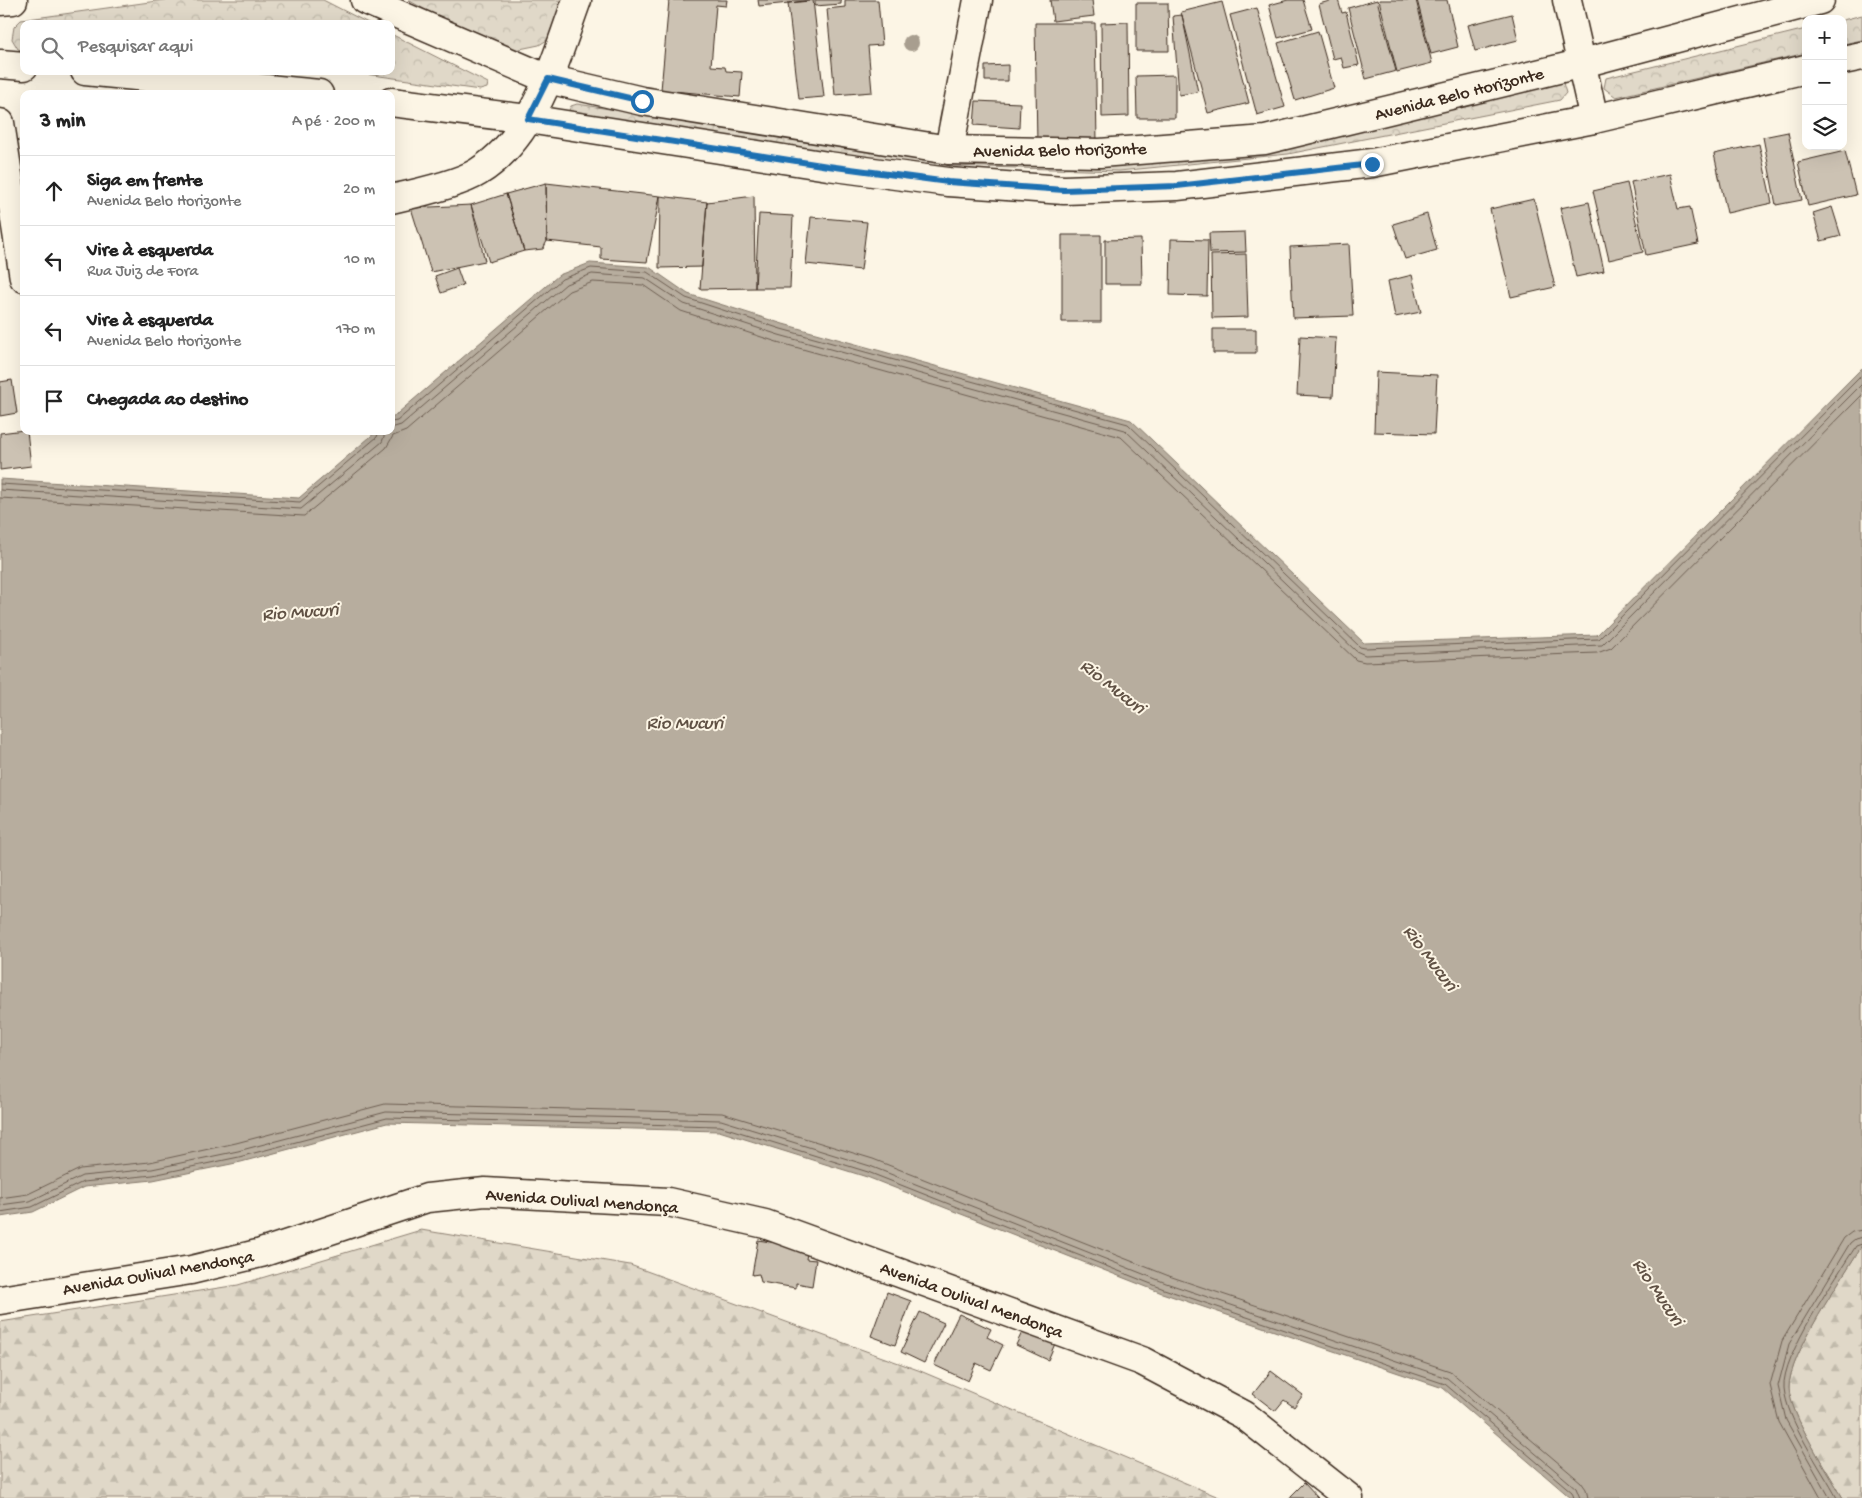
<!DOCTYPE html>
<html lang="pt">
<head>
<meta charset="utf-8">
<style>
  :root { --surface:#fff; --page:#f2f2f2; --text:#222; --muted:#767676; --line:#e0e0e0 }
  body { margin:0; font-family:"Gochi Hand",sans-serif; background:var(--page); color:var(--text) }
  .controls { position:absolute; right:15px; top:15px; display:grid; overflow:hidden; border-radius:10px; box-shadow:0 5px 20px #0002 }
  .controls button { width:45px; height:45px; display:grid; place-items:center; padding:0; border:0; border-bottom:1px solid var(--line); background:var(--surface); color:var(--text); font:25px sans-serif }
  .stop { position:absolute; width:15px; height:15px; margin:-11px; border:4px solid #1f6fb2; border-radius:50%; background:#fff }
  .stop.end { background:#1f6fb2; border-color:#fff; box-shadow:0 1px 5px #0008 }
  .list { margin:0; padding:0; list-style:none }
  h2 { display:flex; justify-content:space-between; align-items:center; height:65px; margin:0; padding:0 20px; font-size:21px }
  h2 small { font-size:16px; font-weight:400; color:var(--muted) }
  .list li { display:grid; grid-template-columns:32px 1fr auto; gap:15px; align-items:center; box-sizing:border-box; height:70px; padding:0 20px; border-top:1px solid var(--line) }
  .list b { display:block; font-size:19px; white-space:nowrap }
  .list p { margin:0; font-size:16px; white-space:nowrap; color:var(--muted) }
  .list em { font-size:16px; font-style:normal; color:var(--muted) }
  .icon { flex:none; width:28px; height:28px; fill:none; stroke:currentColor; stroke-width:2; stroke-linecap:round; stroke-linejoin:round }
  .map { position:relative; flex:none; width:1862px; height:1498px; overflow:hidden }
  .search { position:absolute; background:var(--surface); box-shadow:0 5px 20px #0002; left:20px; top:20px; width:375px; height:55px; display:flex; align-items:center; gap:12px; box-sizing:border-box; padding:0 18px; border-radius:10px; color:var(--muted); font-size:19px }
  .panel { position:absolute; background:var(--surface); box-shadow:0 5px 20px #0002; left:20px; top:90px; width:375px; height:345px; border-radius:10px }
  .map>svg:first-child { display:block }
  .forest { fill:url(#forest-firs); stroke:#8e8173 }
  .park { fill:url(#park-crowns); stroke:#8e8173 }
  .water { fill:#b7ad9e; stroke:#85796b }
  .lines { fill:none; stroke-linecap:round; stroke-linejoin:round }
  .shore { stroke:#6d5e51; stroke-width:1 }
  .building { fill:#ccc2b3; stroke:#3b2a1e }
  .minor-casing { stroke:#3b2a1e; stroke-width:31 }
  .tertiary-casing { stroke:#3b2a1e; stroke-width:31 }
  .minor { stroke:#fcf5e5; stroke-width:28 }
  .tertiary { stroke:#fcf5e5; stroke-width:28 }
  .tree { fill:#a89e8f }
  .route { stroke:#1f6fb2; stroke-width:6 }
  .labels { text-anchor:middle; stroke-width:4; stroke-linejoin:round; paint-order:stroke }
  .street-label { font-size:18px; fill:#3b2a1e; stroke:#fcf5e5 }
  .water-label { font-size:19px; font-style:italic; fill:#605144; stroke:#fcf5e5 }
</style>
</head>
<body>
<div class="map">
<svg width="1862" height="1498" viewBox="0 0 1862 1498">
  <defs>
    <pattern id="forest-firs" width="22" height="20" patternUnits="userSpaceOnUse" patternTransform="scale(1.25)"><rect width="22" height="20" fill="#e0d8c8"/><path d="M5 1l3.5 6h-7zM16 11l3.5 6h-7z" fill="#c1baab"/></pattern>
    <pattern id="park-crowns" width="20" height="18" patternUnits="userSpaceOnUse" patternTransform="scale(1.25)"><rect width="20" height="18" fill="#e0d8c8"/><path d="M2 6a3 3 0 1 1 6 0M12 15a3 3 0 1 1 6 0" fill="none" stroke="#c1baab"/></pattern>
  </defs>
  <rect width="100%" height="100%" fill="#fcf5e5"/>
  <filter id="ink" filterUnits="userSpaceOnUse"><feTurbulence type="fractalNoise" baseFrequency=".02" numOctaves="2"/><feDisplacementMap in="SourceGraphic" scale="10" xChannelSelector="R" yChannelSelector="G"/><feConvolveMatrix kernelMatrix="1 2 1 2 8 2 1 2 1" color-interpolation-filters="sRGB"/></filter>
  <g filter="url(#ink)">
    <path class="forest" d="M421 1230 630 1265 918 1370 1221 1498H0V1322L238 1285Z
      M1862 1245V1498H1843C1828 1472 1790 1415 1789 1388 1788 1355 1844 1276 1862 1245Z"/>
    <path class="park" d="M164 0H323L370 24H24V51L18 49 12 39 14 27 21 20Z
      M408 0H566L552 37 539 45 515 50 495 49Z
      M1862 15V40L1843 44V20Z
      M1806 29V53L1616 97 1604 88 1606 78Z
      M391 34 488 83 487 88 480 90 344 71H391Z
      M1555 81 1563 83 1566 93 1560 100 1288 154 1119 171 883 164 568 112 571 106 577 104 897 153 1116 161Z"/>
    <path class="water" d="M590 263 649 267 688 294 783 324 1131 420 1364 643 1597 635 1862 368V1245C1844 1276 1788 1355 1789 1388 1790 1415 1828 1472 1843 1498H1571L1443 1388 1162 1293 867 1177 719 1131 387 1123 241 1162 153 1180 84 1187 33 1212 0 1217V479L299 498 377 431H391V419L559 275Z"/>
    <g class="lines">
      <path class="shore" d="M391 422 397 421 562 279 591 268 647 272 686 298 781 329 1128 424 1360 647 1365 648 1599 639 1862 375
        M391 428 401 425 566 284 592 274 645 278 684 304 779 335 1125 430 1356 651 1365 655 1602 645 1862 384
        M0 484 300 502 377 437 379 431
        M0 490 301 509 382 442 386 431
        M0 498 304 516 386 448 393 436 406 431 569 291 593 282 643 285 681 311 777 342 1121 437 1356 660 1365 662 1597 653 1611 648 1862 395
        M0 1198 28 1194 80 1169 150 1162 236 1143 385 1104 722 1113 873 1159 1169 1276 1450 1371 1581 1482 1586 1489 1588 1498
        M0 1205 30 1201 82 1176 152 1169 238 1151 386 1112 721 1120 870 1166 1166 1283 1447 1378 1576 1488 1580 1498
        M0 1212 32 1207 83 1182 153 1175 239 1157 387 1118 720 1126 868 1172 1164 1289 1445 1384 1572 1492 1574 1498
        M1821 1498 1779 1422 1770 1385 1782 1341 1844 1238 1852 1232 1862 1230
        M1830 1498 1786 1420 1778 1386 1789 1344 1850 1243 1855 1239 1862 1237
        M1837 1498C1821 1468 1787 1421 1784 1388 1781 1356 1837 1276 1856 1246L1862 1244"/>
    </g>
    <path class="building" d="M669 0H727L726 6 716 5 711 66 725 67 726 71 742 72 740 97 661 90Z
      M758 0H809V1L759 6Z
      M813 0 824 97 799 99 788 3Z
      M815 0H841V4L815 6Z
      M845 0H878L882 45 868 46 872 92 835 95 827 9 845 7Z
      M1050 0H1092L1094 16 1053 21Z
      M1288 0H1303L1312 29 1278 38 1269 5Z
      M1333 0H1338L1342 13 1346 12 1359 65 1344 68 1341 57 1333 59 1319 4Z
      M1377 0 1396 71 1366 79 1348 8Z
      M1379 0H1416L1432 63 1397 72Z
      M1417 0H1447L1458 47 1431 54Z
      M1222 2 1249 103 1208 113 1181 12Z
      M1136 3H1168L1169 51H1136Z
      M1257 8 1285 107 1257 115 1230 15Z
      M1512 14 1518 40 1475 51 1468 25Z
      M1182 15 1198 92 1179 95 1173 16Z
      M1128 22 1129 116 1102 117 1101 23Z
      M1035 23H1095L1097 143 1037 144Z
      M1318 31 1334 88 1295 100 1278 43Z
      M1008 65V81H985V66Z
      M1175 75V118H1137L1136 76Z
      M976 101 1020 103 1019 128 974 125Z
      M1788 132 1802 200 1776 205 1763 137Z
      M1759 144 1772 203 1727 213 1714 154Z
      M1845 151 1856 195 1808 206 1798 162Z
      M1670 174 1678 209 1690 207 1698 244 1646 255 1631 182Z
      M546 183 660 196 647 262 601 259V247L547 241Z
      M546 183 547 241 543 249 524 251 506 194Z
      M1627 183 1643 252 1609 260 1593 191Z
      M506 194 524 251 489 262 471 205Z
      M660 196 707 202 702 267 659 268Z
      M754 196 755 288 700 289 707 202Z
      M1534 199 1555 287 1511 297 1490 209Z
      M1589 202 1604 271 1576 277 1560 208Z
      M471 205 485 261 431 272 411 208Z
      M1832 207 1841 236 1821 241 1813 213Z
      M759 214 793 216 790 288H755Z
      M1427 214 1437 250 1405 259 1393 224Z
      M811 217 867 222 861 270 806 264Z
      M1245 232 1246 252 1210 253 1209 233Z
      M1062 235H1101V322H1062Z
      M1141 239 1142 284H1105V240Z
      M1171 239 1208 240 1207 296 1170 295Z
      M1349 244 1353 316 1293 318 1290 247Z
      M1246 254 1248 317 1212 318 1211 255Z
      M457 268 463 285 441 293 435 276Z
      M1412 275 1421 312 1395 317 1388 281Z
      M1213 329H1256V353H1213Z
      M1300 336 1336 338 1333 397 1297 395Z
      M1376 372 1437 375 1434 434 1374 432Z
      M12 380 17 413 0 416V382Z
      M24 430 27 431 31 466 0 470V433Z
      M758 1240 808 1248 806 1259 816 1260 812 1286 796 1283V1288L761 1282 759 1274 752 1275Z
      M887 1292 911 1301 895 1345 871 1336Z
      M920 1312 944 1323 924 1363 901 1352Z
      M959 1314 991 1329 987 1337 1003 1345 991 1370 976 1363 968 1381 934 1365Z
      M1026 1324 1057 1339 1048 1360 1016 1345Z
      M1271 1371 1303 1395 1294 1407 1284 1400 1275 1411 1253 1394Z
      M1304 1483 1318 1498H1289Z"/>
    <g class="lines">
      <g class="minor-casing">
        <path id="minor" d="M1567 0 1594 119
          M0 123 24 278
          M949 150 978 0
          M391 199C414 194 459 184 478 172 536 136 555 60 577 0
          M0 1300 191 1270 261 1253 427 1198 485 1192 668 1202 765 1224 1142 1361 1244 1415 1349 1498"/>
      </g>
      <g class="tertiary-casing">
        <path id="tertiary" d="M365 0 548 79 642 101 949 150 1100 153 1265 140 1583 63 1820 0
          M0 1 13 0
          M1843 60 1862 56
          M0 64 24 66
          M85 71 319 94
          M391 102 528 119 828 166 948 182 1064 190 1177 186 1372 163 1594 119 1806 69"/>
      </g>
      <use href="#minor" class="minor"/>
      <use href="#tertiary" class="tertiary"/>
    </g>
    <circle class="tree" cx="911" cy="43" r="8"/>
  </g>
  <g class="lines" filter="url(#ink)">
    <path class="route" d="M642 101 548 79 528 119 828 166 948 182 1064 190 1177 186 1372 164"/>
  </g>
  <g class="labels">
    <g class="street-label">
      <text transform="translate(1459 93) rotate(-14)" y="6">Avenida Belo Horizonte</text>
      <text transform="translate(1060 149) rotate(-1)" y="6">Avenida Belo Horizonte</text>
      <text transform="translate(582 1200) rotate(4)" y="6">Avenida Oulival Mendonça</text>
      <text transform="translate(158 1272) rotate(-10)" y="6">Avenida Oulival Mendonça</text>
      <text transform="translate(972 1299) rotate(20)" y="6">Avenida Oulival Mendonça</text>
    </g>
    <g class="water-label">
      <text transform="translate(300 610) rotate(-4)" y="7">Rio Mucuri</text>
      <text transform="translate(1114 685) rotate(38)" y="7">Rio Mucuri</text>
      <text x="685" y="728">Rio Mucuri</text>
      <text transform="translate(1432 957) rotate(53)" y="7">Rio Mucuri</text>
      <text transform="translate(1660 1291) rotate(56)" y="7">Rio Mucuri</text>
    </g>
  </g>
</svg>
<div class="controls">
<button>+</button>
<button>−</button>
<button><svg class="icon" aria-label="layers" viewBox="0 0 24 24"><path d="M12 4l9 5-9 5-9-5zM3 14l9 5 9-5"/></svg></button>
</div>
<div class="stop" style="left:642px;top:101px"></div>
<div class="stop end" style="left:1372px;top:164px"></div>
<div class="search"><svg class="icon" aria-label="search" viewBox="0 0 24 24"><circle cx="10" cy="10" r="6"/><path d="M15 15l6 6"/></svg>Pesquisar aqui</div>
<section class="panel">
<h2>3 min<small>A pé · 200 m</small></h2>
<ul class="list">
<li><svg class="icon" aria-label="ahead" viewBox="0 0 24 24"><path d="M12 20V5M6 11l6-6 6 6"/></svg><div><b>Siga em frente</b><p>Avenida Belo Horizonte</p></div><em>20 m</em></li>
<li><svg class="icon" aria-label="left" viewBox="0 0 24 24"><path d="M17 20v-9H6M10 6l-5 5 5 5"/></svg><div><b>Vire à esquerda</b><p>Rua Juiz de Fora</p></div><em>10 m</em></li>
<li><svg class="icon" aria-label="left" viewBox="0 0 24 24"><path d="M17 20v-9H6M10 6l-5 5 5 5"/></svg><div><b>Vire à esquerda</b><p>Avenida Belo Horizonte</p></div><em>170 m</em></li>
<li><svg class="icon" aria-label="arrive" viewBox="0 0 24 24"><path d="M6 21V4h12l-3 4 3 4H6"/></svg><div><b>Chegada ao destino</b></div></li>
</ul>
</section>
</div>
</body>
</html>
